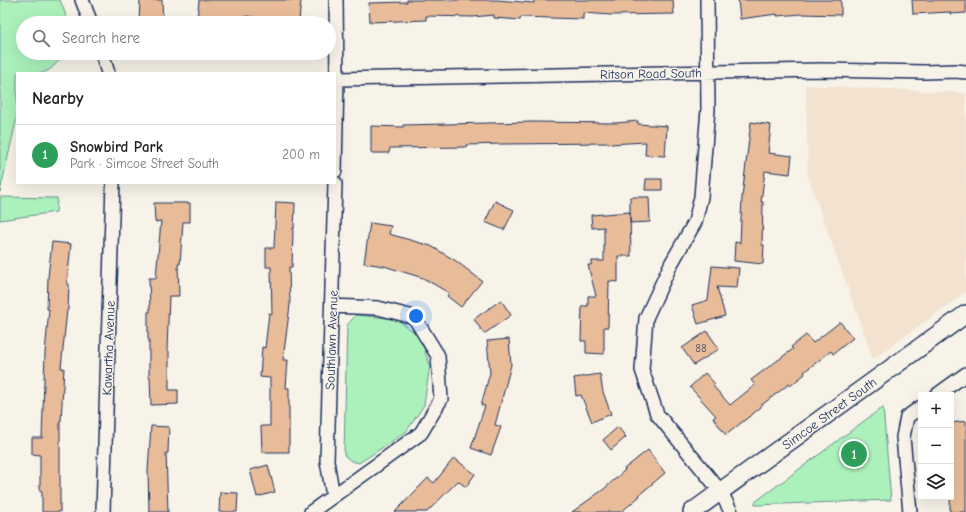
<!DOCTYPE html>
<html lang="en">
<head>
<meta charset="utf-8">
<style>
  :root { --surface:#fff; --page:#f6f6f6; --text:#222; --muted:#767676; --line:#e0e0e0; --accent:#d93025 }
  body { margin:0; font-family:"Comic Neue",sans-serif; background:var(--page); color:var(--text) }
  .controls { position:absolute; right:12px; bottom:12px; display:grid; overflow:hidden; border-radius:0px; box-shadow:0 4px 16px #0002 }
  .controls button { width:36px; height:36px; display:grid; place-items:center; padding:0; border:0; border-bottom:1px solid var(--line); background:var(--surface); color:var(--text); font:20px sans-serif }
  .you { position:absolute; left:416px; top:316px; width:14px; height:14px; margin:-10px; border:3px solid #fff; border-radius:50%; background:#1a73e8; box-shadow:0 0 0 6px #1a73e833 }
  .badge { display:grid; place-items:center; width:26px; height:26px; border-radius:50%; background:var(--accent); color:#fff; font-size:13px; font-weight:700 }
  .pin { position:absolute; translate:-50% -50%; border:2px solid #fff; box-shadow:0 1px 4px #0006 }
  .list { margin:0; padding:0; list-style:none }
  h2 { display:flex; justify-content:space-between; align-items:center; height:52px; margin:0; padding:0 16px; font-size:17px }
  h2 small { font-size:13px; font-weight:400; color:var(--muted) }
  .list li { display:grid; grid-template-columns:26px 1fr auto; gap:12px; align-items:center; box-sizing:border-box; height:60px; padding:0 16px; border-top:1px solid var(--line) }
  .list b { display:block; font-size:15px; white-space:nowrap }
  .list p { margin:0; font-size:13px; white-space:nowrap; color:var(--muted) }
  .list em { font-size:13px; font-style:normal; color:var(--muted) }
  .icon { flex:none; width:22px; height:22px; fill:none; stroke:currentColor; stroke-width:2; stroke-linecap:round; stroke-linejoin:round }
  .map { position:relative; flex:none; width:966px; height:512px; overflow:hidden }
  .search { position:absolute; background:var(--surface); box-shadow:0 4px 16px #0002; left:16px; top:16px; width:320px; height:44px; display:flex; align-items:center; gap:10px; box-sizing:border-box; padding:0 14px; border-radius:22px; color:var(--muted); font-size:15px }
  .panel { position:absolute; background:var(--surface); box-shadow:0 4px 16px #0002; left:16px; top:72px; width:320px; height:112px; border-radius:0px }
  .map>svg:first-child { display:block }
  .built { fill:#f3e2d0 }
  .green { fill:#acf1bc; stroke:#64908d }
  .building { fill:#e9bc99; stroke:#1b2f5e }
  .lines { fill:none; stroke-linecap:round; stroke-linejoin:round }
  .minor-casing { stroke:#1b2f5e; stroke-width:16 }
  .tertiary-casing { stroke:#1b2f5e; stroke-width:20 }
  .minor { stroke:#f7f3e8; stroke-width:13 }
  .tertiary { stroke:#f7f3e8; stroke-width:17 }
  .labels { text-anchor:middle; stroke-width:3; stroke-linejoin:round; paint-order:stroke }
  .number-label { font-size:11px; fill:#4e526d }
  .street-label { font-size:13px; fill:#1b2f5e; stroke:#f7f3e8 }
</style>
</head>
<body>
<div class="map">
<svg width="966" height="512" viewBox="0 0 966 512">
  <rect width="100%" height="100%" fill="#f7f3e8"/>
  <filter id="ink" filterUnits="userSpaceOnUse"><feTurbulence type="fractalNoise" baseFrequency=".025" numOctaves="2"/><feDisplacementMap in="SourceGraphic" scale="8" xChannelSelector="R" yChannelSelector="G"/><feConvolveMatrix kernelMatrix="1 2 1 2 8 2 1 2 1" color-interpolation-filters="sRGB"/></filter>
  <g filter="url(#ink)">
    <path class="built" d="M806 85 966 93V292L873 359 808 176Z"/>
    <path class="green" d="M0 0H60L69 23H23V53H65C46 77 46 73 17 73V117L0 192Z
      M0 197 57 198 56 212 0 220Z
      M356 315 397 319 419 336 430 365 424 405 406 432 359 463 351 461 344 455 347 325Z
      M883 407 891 500 755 505V502Z"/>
    <path class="building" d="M140 0H162L163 23H139Z
      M199 0H301L299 21 273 19V20L246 16V23H226V21L197 20Z
      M407 0H497L534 3V0H673L674 14 611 15 583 13V19L521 17 520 20 494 18V15L473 17 426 16V20L370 22 369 3 407 2Z
      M738 0H841V15L802 14 777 16V14L740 19Z
      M912 0H966V13L950 14V12L913 14Z
      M638 121V124L667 126 665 156 645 155 646 142 610 144V143L502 144 466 145V147L390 148 389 153H371V126L403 127V125L533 122 616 123Z
      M751 122 771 125 768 153 792 156 790 174 765 171 761 202H763L762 245H764L763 264 734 261 735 242 740 243 742 197Z
      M646 179H662V190H645Z
      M630 197H649L650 222 630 223Z
      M495 201 514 210 504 230 485 222Z
      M276 202 295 203 294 229 293 228 292 267H289L290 305 283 360H288L286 388H289V452H262L261 426H270V378L260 377 262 347 265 348 269 313 272 314 271 267H266V248H274Z
      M154 203H190V222H183L180 264H178L179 296H169L167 351H169V390H178V404L151 405 150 377H149V339H148V312H150L149 278H156L161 221 155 222Z
      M630 212 631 256H618V282L609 281 608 327H604V354L586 353V341H581L582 306H588V296H596L588 265H591L592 261H604V227L592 228 591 215Z
      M370 223 391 226 389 234 431 246 456 261 482 281 461 307 447 296 449 293 423 278 384 266 364 263Z
      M52 242 71 244 67 284H69L68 310H67L61 368H64L61 421H60V512H42V491H40V455L32 454V438H42L45 353 49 309H47L48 277Z
      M712 266 739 268 737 288 717 287 725 316 698 324 692 305 708 300Z
      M501 300 511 315 484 334 474 319Z
      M840 322 853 338 833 354 831 351 804 372 805 374 790 386 789 384 759 407 760 408 726 435 713 418 716 416 690 387 705 373 715 384 713 386 730 405 755 385 751 380 793 349 791 347 806 335 813 343Z
      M707 331 719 349 694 365 682 348Z
      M509 339 511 365 495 425 501 427 491 455 471 448 485 406 481 405 490 373 487 341Z
      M600 374 603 392 611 414 592 422 581 395 576 396 574 378Z
      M966 421V512H950L951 423Z
      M151 426 169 427 168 453H166L168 512H149L148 471Z
      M618 427 626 437 611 450 603 440Z
      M648 450 665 473 639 495 640 496 621 512H572L604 489 625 470 624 469Z
      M454 458 475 474 466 487 458 481 427 512H395L428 478 434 483Z
      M268 465 275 492 257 497 250 470Z
      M220 492 238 493 237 512H219Z"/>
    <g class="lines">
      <g class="minor-casing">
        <path id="minor" d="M82 0 91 23
          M707 0 708 109 701 197 695 222 671 264 646 318 642 370 657 414 721 492 731 512
          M102 53 108 73
          M335 79 823 70 925 72 955 71 966 72
          M335 171 337 78 336 0
          M937 395 966 374
          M333 496 327 461 335 183
          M103 512 113 183
          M311 512 421 433 441 399 438 356 414 317 378 308 332 306
          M910 512 903 437 907 417 921 407"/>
      </g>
      <g class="tertiary-casing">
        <path id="tertiary" d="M692 512 966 314"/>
      </g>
      <use href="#minor" class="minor"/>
      <use href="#tertiary" class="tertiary"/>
    </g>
  </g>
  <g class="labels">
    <g class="number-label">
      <text x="701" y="352">88</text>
    </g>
    <g class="street-label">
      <text transform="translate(651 73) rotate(-1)" y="5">Ritson Road South</text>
      <text transform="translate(331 340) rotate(-88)" y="5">Southlawn Avenue</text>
      <text transform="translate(108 348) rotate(-88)" y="5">Kawartha Avenue</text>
      <text transform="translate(829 413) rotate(-36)" y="5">Simcoe Street South</text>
    </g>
  </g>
</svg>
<div class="controls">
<button>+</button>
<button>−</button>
<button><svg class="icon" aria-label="layers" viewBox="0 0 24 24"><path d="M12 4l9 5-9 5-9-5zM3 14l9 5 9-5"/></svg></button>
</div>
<div class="you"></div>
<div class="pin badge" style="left:854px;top:454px;background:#2e9e5b">1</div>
<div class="search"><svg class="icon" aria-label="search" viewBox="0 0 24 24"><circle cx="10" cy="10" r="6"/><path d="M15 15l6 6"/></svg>Search here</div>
<section class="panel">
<h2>Nearby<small></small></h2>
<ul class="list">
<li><span class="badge" style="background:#2e9e5b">1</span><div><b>Snowbird Park</b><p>Park · Simcoe Street South</p></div><em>200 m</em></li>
</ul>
</section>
</div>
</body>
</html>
